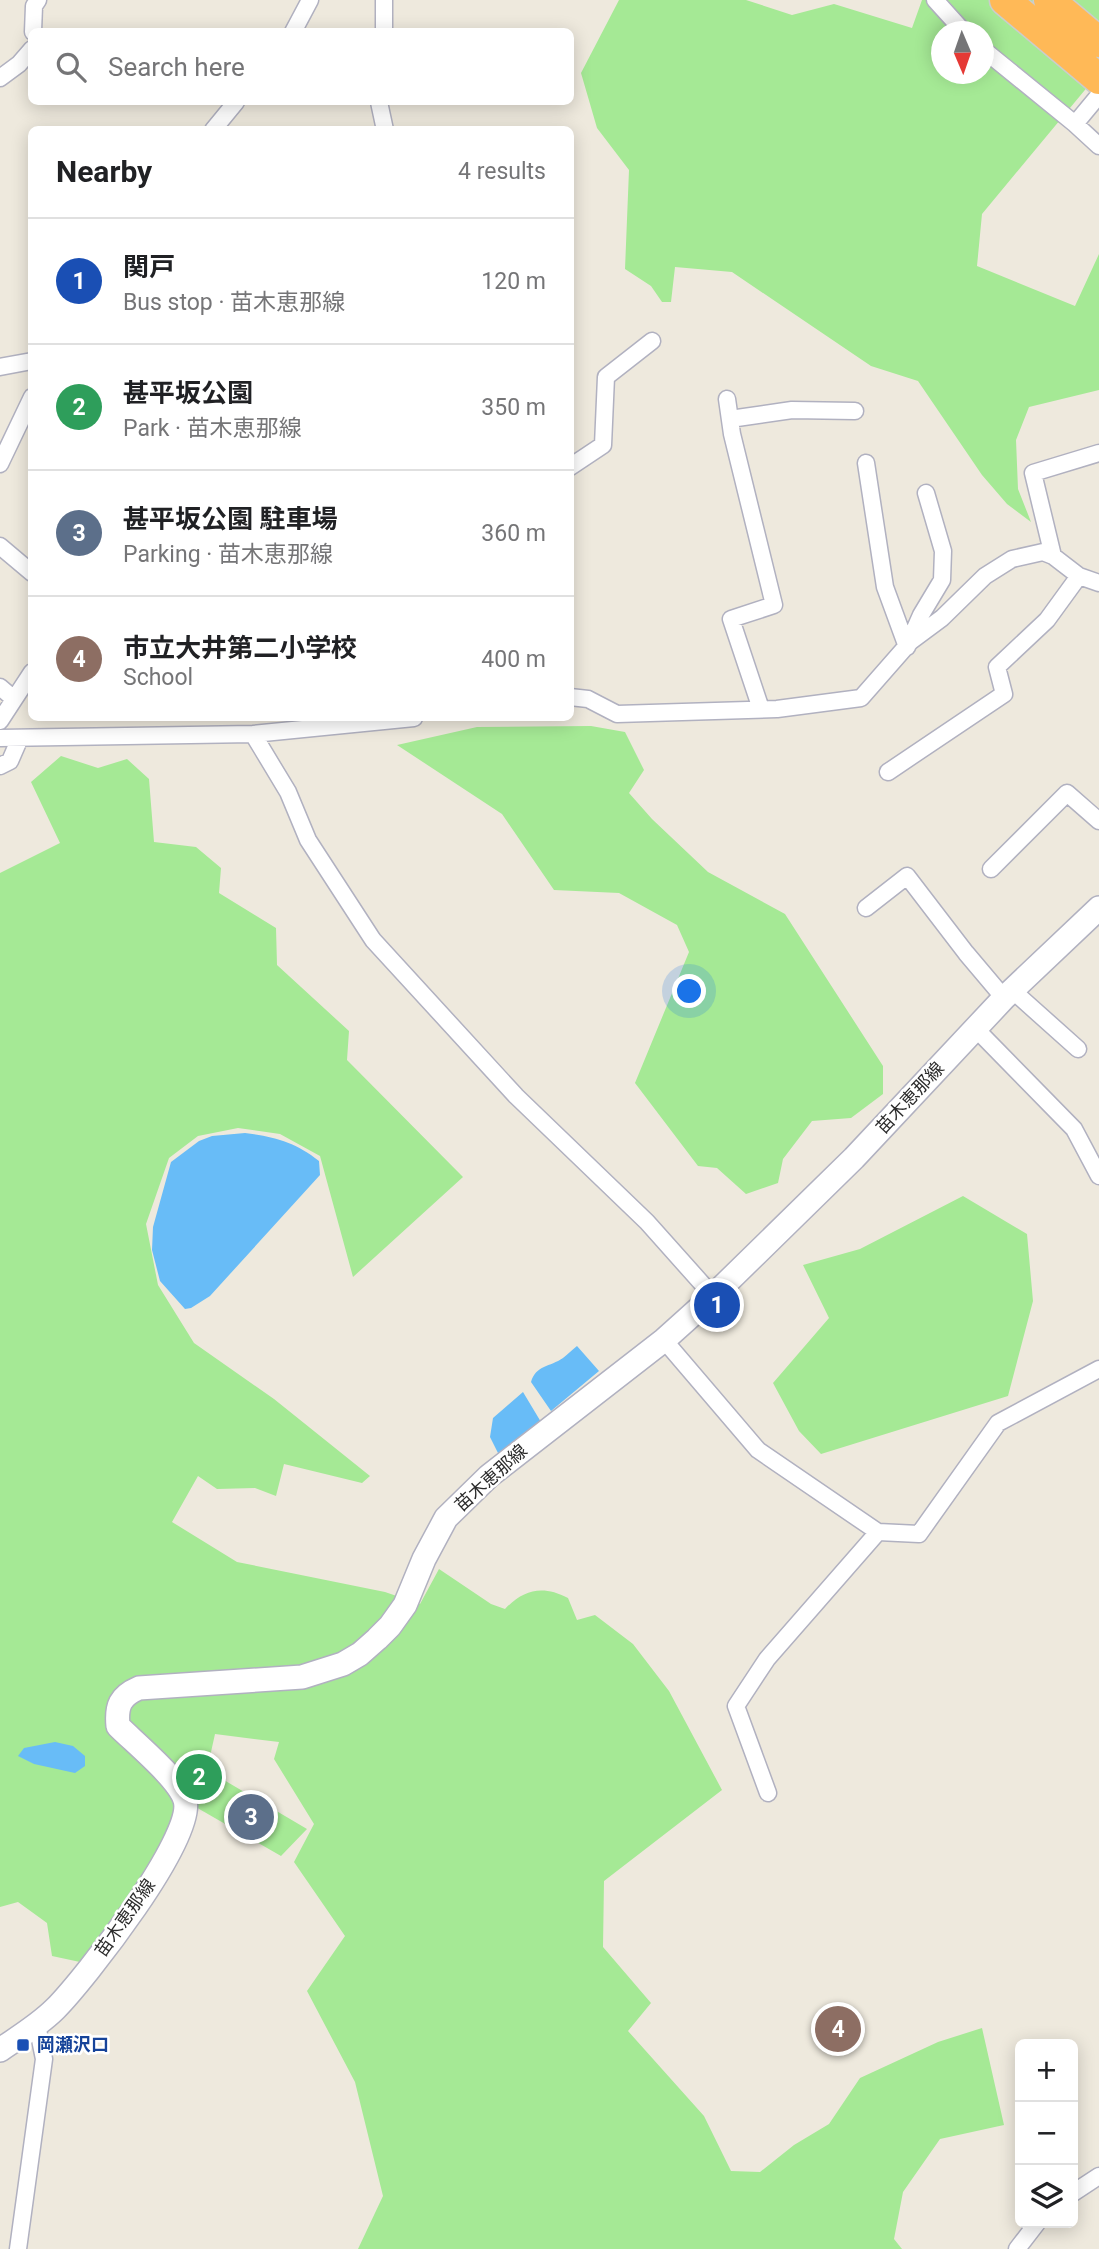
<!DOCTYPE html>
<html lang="en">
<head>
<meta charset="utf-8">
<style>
  :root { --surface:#fff; --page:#f6f6f6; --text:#202124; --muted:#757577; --line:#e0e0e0; --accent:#2563eb }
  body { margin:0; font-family:Roboto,"Noto Sans JP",sans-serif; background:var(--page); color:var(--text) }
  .controls { position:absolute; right:21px; bottom:21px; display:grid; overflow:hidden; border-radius:10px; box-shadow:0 4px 18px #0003 }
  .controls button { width:63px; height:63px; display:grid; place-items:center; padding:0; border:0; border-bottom:2px solid var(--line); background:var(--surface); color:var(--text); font:35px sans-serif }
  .compass { position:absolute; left:931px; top:21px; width:63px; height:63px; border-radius:50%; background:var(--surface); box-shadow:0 4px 18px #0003; rotate:178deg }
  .you { position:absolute; left:690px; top:992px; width:24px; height:24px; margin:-18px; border:5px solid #fff; border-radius:50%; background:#1a73e8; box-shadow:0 0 0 10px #1a73e833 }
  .badge { display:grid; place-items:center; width:46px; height:46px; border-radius:50%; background:var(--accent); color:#fff; font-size:23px; font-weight:700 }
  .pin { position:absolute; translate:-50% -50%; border:4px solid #fff; box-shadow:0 2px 7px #0006 }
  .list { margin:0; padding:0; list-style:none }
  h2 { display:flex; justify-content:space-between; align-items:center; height:91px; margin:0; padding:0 28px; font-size:30px }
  h2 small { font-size:23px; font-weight:400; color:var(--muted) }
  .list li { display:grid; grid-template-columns:46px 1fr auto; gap:21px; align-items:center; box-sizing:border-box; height:126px; padding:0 28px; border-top:2px solid var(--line) }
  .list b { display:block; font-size:26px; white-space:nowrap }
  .list p { margin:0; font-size:23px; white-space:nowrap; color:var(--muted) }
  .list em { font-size:23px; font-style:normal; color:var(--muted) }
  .icon { flex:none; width:38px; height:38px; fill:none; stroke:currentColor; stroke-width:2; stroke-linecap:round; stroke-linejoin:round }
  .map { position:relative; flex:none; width:1099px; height:2249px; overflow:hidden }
  .search { position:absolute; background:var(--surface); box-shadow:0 4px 18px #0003; left:28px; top:28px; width:546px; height:77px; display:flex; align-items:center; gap:18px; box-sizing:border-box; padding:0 24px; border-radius:10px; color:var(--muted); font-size:26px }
  .panel { position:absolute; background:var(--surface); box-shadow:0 4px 18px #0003; left:28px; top:126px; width:546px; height:595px; border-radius:10px }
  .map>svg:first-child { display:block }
  .green { fill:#a5e995; fill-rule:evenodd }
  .water { fill:#68bcf7 }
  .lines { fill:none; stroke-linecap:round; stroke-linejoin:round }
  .minor-casing { stroke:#b1b1c0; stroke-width:19 }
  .secondary-casing { stroke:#b1b1c0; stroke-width:26 }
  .motorway-casing { stroke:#ccc; stroke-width:33 }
  .minor { stroke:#fff; stroke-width:16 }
  .secondary { stroke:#fff; stroke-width:23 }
  .motorway { stroke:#ffb957; stroke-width:30 }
  .transit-dot { fill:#1a4fb4; stroke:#fff; stroke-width:2.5 }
  .labels { text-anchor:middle; stroke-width:5; stroke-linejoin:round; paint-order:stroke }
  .street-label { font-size:18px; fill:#2b2b2b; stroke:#fff }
  .transit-label { font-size:18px; font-weight:bold; fill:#164399; stroke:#fff; text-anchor:start }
</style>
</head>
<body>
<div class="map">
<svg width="1099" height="2249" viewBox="0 0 1099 2249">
  <rect width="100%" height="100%" fill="#eee9dd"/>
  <path class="green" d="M619 0H746L792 15 834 4 912 28 922 0H1099V73L982 214 977 266 1075 306 1099 254V390L1029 407 1016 440 1018 489 1031 522 1007 504 982 475 918 381 871 366 732 272 675 267 671 302H662L651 286 625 269 629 170 597 128 581 73ZM942 32H984V74H942Z
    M591 726 625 732 644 770 629 793 652 819 708 872 785 914 883 1066V1094L851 1118 812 1121 783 1159 778 1183 746 1194 717 1168 698 1166 635 1083 689 952 677 925 619 893 554 890 502 814 397 745 477 727Z
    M61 756 98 768 127 759 149 779 154 842 196 847 221 868 219 893 276 928 277 965 349 1031 347 1060 463 1177 353 1277 320 1156 280 1134 238 1128 198 1136 169 1158 146 1224 158 1285 194 1343 274 1399 370 1476 362 1483 284 1464 276 1496 255 1488 217 1489 198 1476 172 1522 237 1562 385 1592 420 1604 439 1569 491 1604 505 1609C524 1589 543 1585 568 1598L577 1620 595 1615 633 1644 669 1691 722 1790 604 1881 603 1947 651 2003 628 2031 704 2116 731 2171 760 2172 794 2145 829 2124 860 2078 938 2042 982 2028 1004 2125 940 2139 903 2192 894 2239 902 2249H358L383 2196 355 2082 307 1991 345 1936 294 1862 314 1824 274 1759 279 1742 215 1734 207 1770 307 1829 281 1856 194 1806 138 1886 80 1962 52 1956 47 1923 18 1902 0 1907V873L60 843 31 782Z
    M963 1196 1027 1234 1033 1301 1008 1396 821 1454 799 1431 773 1383 829 1318 803 1265 860 1249Z"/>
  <path class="water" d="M245 1133C275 1137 295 1142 319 1161L320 1175 210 1296 191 1308 185 1309 160 1281 152 1250 153 1227 171 1162 199 1141 212 1136Z
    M577 1346 599 1371 551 1411 531 1382C536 1365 550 1367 563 1358 568 1354 572 1350 577 1346Z
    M523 1392 541 1422 499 1455 490 1437 493 1418Z
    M55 1742 73 1746 85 1756V1766L75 1773 34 1764 18 1756 24 1748Z"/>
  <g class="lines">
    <g class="minor-casing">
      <path id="minor" d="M935 0 964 32
        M33 32 34 6 38 0
        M293 32 310 0
        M384 32V0
        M984 50 1075 124 1099 146
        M0 78 19 64 32 49
        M379 102 385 130
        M1075 124 1099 95
        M213 130 236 102
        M0 367 32 361
        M727 399 732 434 774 605 731 619 761 709
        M730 419 792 410 855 411
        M866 463 885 587 907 647
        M0 464 32 397
        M570 467 603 445 606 377 652 341
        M0 546 32 573
        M1053 556 1033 473 1099 453
        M909 642 921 615 942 580 943 551 926 493
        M0 687 14 699
        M570 697 588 699 617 714 777 709 861 698 911 641 942 618 985 576 1012 559 1043 552 1053 556 1079 576 1099 583
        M0 721 32 672
        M253 734 288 792 308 840 373 940 516 1096 647 1222 713 1296
        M0 738 253 734 414 718
        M0 766 10 761 20 738
        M888 772 1004 694 997 667 1047 620 1079 576
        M991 869 1067 793 1099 821
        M866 908 907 876 966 953 1004 998
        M1012 990 1078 1049
        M976 1029 1074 1129 1099 1176
        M664 1340 758 1450 878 1532 919 1534 998 1423 1099 1369
        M768 1793 736 1706 767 1659 878 1532
        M1073 2193 1099 2176
        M18 2249 44 2059 37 2025
        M1017 2249 1037 2223"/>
    </g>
    <g class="secondary-casing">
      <path id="secondary" d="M0 2050C19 2037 39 2025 55 2009 84 1980 196 1837 185 1800 179 1779 135 1743 118 1726 116 1706 120 1696 139 1688L302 1677 343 1664 360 1654 377 1639 390 1626 405 1605 424 1559 446 1518 489 1476 664 1340 713 1296 854 1158 1004 998 1099 908"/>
    </g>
    <g class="motorway-casing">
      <path id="motorway" d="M1005 0 1099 79
        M1049 0 1099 42"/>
    </g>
    <use href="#minor" class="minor"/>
    <use href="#secondary" class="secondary"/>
    <use href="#motorway" class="motorway"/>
  </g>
  <rect class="transit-dot" x="16" y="2038" width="14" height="14" rx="3.5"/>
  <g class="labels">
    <g class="street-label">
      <text transform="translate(910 1098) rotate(-47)" y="6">苗木恵那線</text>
      <text transform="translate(491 1478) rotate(-42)" y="6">苗木恵那線</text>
      <text transform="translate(125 1918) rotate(-55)" y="6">苗木恵那線</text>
    </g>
    <g class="transit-label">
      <text x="37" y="2051">岡瀬沢口</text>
    </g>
  </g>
</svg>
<div class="controls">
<button>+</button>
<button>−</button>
<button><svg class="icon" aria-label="layers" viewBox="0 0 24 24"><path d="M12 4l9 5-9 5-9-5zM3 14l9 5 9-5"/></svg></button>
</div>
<svg class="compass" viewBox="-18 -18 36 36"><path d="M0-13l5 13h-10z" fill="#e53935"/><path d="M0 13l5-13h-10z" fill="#757577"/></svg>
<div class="you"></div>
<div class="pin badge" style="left:717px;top:1305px;background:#1a4fb4">1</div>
<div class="pin badge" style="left:199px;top:1777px;background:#2e9e5b">2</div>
<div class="pin badge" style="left:251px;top:1817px;background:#5c6f8a">3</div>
<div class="pin badge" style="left:838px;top:2029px;background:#8d6e63">4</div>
<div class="search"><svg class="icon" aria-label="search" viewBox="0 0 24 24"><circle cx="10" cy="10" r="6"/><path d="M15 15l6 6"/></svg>Search here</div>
<section class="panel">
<h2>Nearby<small>4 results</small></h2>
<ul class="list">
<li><span class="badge" style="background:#1a4fb4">1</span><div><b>関戸</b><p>Bus stop · 苗木恵那線</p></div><em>120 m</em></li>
<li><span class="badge" style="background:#2e9e5b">2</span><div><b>甚平坂公園</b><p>Park · 苗木恵那線</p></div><em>350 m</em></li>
<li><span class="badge" style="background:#5c6f8a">3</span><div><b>甚平坂公園 駐車場</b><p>Parking · 苗木恵那線</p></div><em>360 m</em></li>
<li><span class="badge" style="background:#8d6e63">4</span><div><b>市立大井第二小学校</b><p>School</p></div><em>400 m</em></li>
</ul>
</section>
</div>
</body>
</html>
